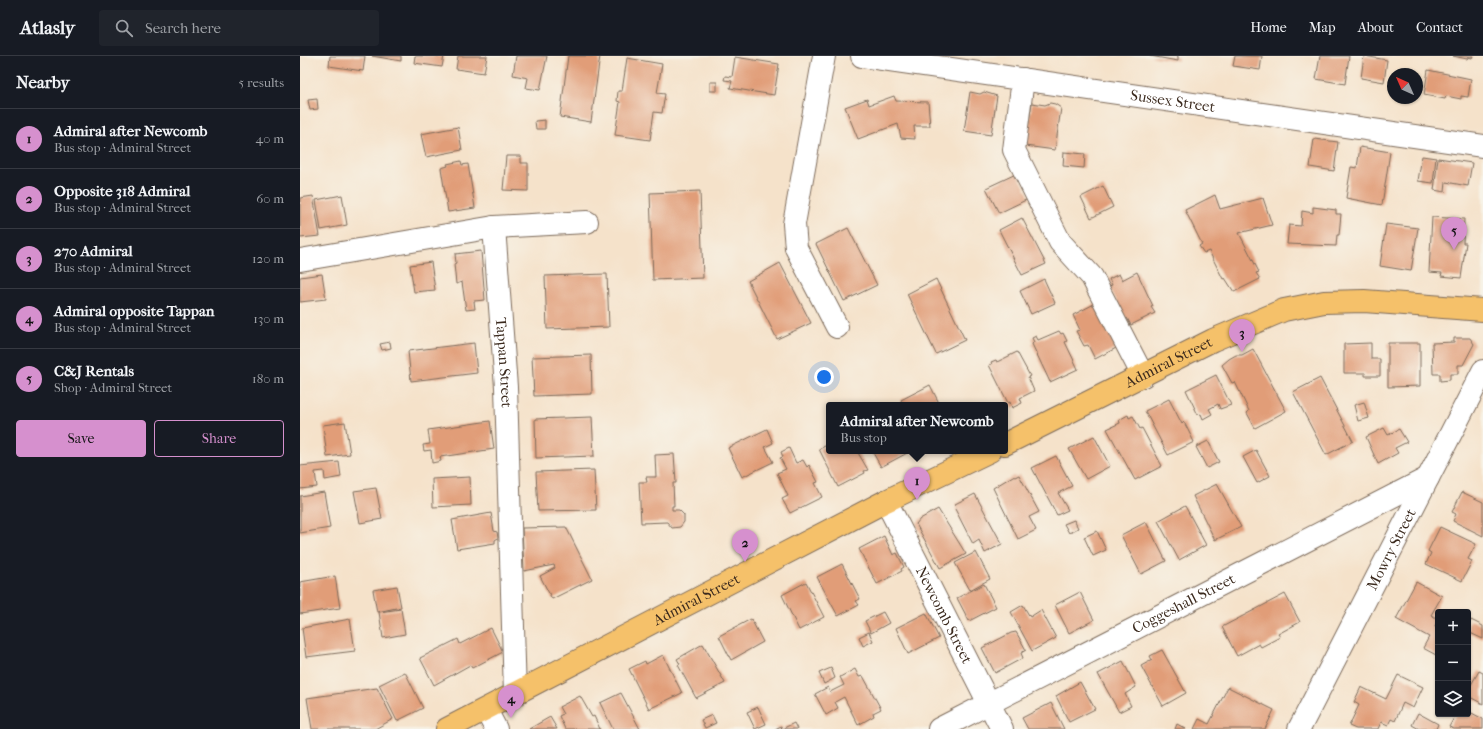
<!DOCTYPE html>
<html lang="en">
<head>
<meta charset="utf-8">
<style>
  :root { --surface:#171b24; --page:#20242c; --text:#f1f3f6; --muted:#9ea1a6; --line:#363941; --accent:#d690ce }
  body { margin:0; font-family:"IM FELL French Canon",serif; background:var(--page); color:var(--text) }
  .controls { position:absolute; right:12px; bottom:12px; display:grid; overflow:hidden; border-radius:4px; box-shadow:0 1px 3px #0004 }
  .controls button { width:36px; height:36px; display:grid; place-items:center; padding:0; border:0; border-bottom:1px solid var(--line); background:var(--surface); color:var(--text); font:20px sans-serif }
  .compass { position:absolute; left:1087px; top:12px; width:36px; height:36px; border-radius:50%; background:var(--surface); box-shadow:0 1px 3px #0004; rotate:315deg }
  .you { position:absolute; left:524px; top:321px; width:14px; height:14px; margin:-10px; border:3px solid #fff; border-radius:50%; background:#1a73e8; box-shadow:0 0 0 6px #1a73e833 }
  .badge { display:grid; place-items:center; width:26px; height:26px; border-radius:50%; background:var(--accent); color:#111; font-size:13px; font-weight:700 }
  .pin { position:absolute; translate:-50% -33px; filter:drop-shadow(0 1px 2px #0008) }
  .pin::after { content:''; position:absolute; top:21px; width:14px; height:12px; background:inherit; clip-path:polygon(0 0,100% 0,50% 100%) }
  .popup { position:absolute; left:526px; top:346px; width:182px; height:52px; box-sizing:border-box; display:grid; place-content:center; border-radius:4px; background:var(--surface); filter:drop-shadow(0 1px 3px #0005); font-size:13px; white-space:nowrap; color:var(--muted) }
  .popup b { font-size:15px; color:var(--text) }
  .popup::after { content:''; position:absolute; left:50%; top:100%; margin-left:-8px; border:8px solid transparent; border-top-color:var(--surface) }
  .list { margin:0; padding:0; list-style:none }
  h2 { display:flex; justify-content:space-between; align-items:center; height:52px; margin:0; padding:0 16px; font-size:17px }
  h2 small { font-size:13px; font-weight:400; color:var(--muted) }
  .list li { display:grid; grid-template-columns:26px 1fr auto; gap:12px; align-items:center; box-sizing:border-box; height:60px; padding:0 16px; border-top:1px solid var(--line) }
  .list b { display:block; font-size:15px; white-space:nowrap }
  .list p { margin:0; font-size:13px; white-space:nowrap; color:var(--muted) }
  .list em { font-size:13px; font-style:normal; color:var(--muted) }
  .actions { display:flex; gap:8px; padding:12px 16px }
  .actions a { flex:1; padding:9px 0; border:1px solid var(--accent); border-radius:4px; text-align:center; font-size:14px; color:var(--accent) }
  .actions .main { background:var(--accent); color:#111 }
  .icon { flex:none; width:22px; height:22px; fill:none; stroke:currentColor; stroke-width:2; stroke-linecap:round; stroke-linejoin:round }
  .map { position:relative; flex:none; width:1183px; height:673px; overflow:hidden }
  header { display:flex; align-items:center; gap:24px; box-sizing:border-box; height:56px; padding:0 20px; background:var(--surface); border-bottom:1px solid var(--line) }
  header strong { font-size:19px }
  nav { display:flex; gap:22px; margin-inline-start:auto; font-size:14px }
  .search { width:280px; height:36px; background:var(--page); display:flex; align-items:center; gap:10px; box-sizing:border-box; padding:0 14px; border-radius:4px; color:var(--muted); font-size:15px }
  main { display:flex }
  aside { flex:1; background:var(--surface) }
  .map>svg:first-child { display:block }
  .building { fill:#e19d78 }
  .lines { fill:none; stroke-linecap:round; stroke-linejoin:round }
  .minor-casing { stroke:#7c6a5a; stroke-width:24 }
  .major-casing { stroke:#7c6a5a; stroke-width:24 }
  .minor { stroke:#fff; stroke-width:22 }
  .major { stroke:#f5c16b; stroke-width:22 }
  .labels { text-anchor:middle; stroke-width:3; stroke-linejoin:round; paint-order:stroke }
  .street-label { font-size:15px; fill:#3b2a1e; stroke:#f7f3e8 }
</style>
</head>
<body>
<header>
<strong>Atlasly</strong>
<div class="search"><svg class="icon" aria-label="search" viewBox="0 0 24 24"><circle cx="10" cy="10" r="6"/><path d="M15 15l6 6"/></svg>Search here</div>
<nav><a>Home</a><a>Map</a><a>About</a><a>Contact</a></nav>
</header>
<main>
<aside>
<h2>Nearby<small>5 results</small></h2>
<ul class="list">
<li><span class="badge">1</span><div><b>Admiral after Newcomb</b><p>Bus stop · Admiral Street</p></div><em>40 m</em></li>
<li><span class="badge">2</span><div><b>Opposite 318 Admiral</b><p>Bus stop · Admiral Street</p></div><em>60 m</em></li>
<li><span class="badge">3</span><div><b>270 Admiral</b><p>Bus stop · Admiral Street</p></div><em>120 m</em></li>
<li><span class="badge">4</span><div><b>Admiral opposite Tappan</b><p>Bus stop · Admiral Street</p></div><em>130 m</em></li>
<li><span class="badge">5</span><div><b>C&amp;J Rentals</b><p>Shop · Admiral Street</p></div><em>180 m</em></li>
</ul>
<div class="actions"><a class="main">Save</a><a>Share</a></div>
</aside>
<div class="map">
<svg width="1183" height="673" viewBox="0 0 1183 673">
  <rect width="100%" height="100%" fill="#f7f3e8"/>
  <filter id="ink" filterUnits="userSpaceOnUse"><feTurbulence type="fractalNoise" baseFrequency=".025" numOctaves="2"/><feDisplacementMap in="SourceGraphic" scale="8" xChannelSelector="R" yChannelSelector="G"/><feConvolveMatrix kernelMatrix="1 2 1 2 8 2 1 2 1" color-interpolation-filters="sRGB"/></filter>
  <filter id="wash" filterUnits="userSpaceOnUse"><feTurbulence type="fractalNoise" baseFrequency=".012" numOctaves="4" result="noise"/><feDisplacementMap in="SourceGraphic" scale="16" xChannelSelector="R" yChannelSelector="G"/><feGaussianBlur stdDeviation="0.9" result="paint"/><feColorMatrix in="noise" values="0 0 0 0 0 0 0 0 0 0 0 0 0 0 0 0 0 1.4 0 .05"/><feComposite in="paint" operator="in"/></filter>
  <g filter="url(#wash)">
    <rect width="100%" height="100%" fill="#f5e2ca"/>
    <g id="blocks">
      <path class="building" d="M30 0H65L63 15 29 10Z
        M72 0H101V5Z
        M115 0H144L142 11 114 7Z
        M158 0H187L184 17 156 13Z
        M216 0H247L240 34 226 32 228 22 213 19Z
        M268 0H300L291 66 260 61Z
        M850 0H878V5Z
        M935 0H962L960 14 933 10Z
        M1020 0H1049L1045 28 1016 23Z
        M1064 0 1087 4 1084 26 1061 22Z
        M1153 0H1173L1172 2 1168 1 1167 3Z
        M435 1 479 8 474 39 430 32 432 25 424 24 425 20 432 21Z
        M327 2 362 8 357 37 365 38 362 57 354 56 350 84 315 79 320 46 317 45 318 35H322Z
        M1128 14 1171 23 1168 41 1161 40V43L1146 40 1145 43 1124 39Z
        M410 26H417V35H410Z
        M670 36 680 38 684 36 697 40 691 79 664 75Z
        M594 40 596 45 628 46 630 70H614L615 83 601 82 598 68 558 83 545 51 567 43 569 49Z
        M17 43 18 53 10 54 8 44Z
        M732 47 745 49 750 47 755 48 761 52 755 94 725 90Z
        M245 64V73H236L235 65Z
        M158 71 162 94 126 101 121 78Z
        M1014 83 1038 86 1034 115 1010 111Z
        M1060 91 1090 96 1082 149 1046 142 1051 111 1057 112Z
        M764 96 785 98 784 112 763 110Z
        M206 100H221V107H228V135L203 134Z
        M1122 100 1136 102 1133 127 1118 125Z
        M1138 102 1172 107 1168 130 1146 126 1145 136 1134 134Z
        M161 105 162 109 168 108 175 152 148 156 141 112 148 110 147 108Z
        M718 117 730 142 699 157 686 132Z
        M803 130 813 151 791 162 781 141Z
        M400 135 403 222 353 224 350 137Z
        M42 139 47 169 21 174 16 144Z
        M915 139 920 153 963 142 972 169 939 177 959 216 956 217 960 223 934 236 925 222 923 223 909 195 904 197 899 190 902 188 885 154Z
        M13 140 20 180 0 182V142Z
        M1013 151 1036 154V158H1041L1039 179H1037L1036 190 987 188 989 169 1001 170 1002 155 1013 157Z
        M1132 161 1164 163 1163 187H1166L1161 222 1141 220 1142 217 1129 216Z
        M722 162 746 208 722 219 699 174Z
        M1086 168 1118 172 1111 215 1080 210Z
        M548 172 577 229 544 245 516 188Z
        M181 195 185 244 174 245 175 253 166 254 162 226 156 228 154 208 156 207 155 198Z
        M131 206 135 234 114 236 110 209Z
        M480 207 511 267 477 283 448 225Z
        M837 216 853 250 851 251 855 257 831 269 827 262 826 263 809 230 812 229 809 223 819 218 822 224Z
        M22 218 26 243 0 246V221Z
        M307 218 309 271 247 273 245 220Z
        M636 223 665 284 636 298 607 238Z
        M744 223 755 247 731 258 720 235Z
        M798 246 820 290 795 303 788 289 784 290 776 275 780 274 773 259Z
        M759 275 761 278 763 277 767 285 765 286 778 313 750 326 732 288 734 286 732 282 736 280 738 284Z
        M1154 282H1170L1174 288 1163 309H1158V318H1150V324L1140 325V318H1133L1132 287 1154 286Z
        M90 286 91 292 82 294 80 288Z
        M174 287 177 317 111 325 108 295Z
        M1071 287V303H1080V320H1065V317H1044V288Z
        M1088 287H1120V330L1088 331Z
        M953 293 986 355 955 372 947 357 949 355 935 326 932 327 922 309 929 303 936 299H942Z
        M717 296 730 320 728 321 734 335 720 342 722 347 712 352 710 346 708 347 689 309 692 308 691 306 696 304 697 306Z
        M291 299 292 338 234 340 232 301Z
        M916 319 931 349 920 353 918 348 909 353 912 358 903 363 901 358 898 359 886 334Z
        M1020 322 1053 385 1026 399 993 336Z
        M630 329 640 349H603L601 344Z
        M869 343 882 368 884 366 894 386 868 399 845 355Z
        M1064 346 1069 362 1058 365 1054 349Z
        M828 359 829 362 833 360 840 373 842 372 862 410 835 424 807 373 820 367 819 364Z
        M292 361 294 400 236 402 235 363Z
        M190 365 194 393 140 401 141 405 132 407 131 394 124 395 123 389 130 388 128 374Z
        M45 366 50 398 27 401 23 369Z
        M1084 372 1088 379 1099 373 1107 386 1095 392 1098 397 1078 408 1066 381Z
        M467 373 473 387 465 391 473 406 442 421 428 392Z
        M794 380 810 410 786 423 769 393Z
        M908 385 919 406 907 412 896 391Z
        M529 388V395H557L568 414 564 415 565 417 538 431 519 393Z
        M489 392 496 407 503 404 507 411 509 409 518 426 515 427 522 441 490 457 482 443 488 440 477 417 486 413 480 402 483 401 481 396Z
        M956 394 970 420 957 427 943 401Z
        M572 395H611L581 411Z
        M374 398 376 427H373L374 450H372V454H379L384 459V466L380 471 372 472 367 466 341 467 339 426H347L346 421H356L355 399Z
        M756 400 772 430 758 437 768 454 757 459 732 412Z
        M39 406 41 421 25 424 24 415 15 416 17 431 0 433V410Z
        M294 414 296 454 238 455 236 416Z
        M719 419 739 456 729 461 736 474 718 483 693 432 713 420 715 421Z
        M170 421 171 449 133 451 132 423Z
        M917 428 941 471 915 484 893 440Z
        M76 432 82 463 60 467 54 435Z
        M24 436 30 472 0 477V440Z
        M1162 436 1183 446V480L1153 465 1156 458 1152 456Z
        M675 438 702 488 685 497 679 484 673 488 655 453 656 452 655 448Z
        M885 450 906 489 879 504 858 465Z
        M638 453 666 498 640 512 616 468 620 463Z
        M191 457 194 475 197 476 198 482 195 484V487L157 493 152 464Z
        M774 464 778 472 769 477 764 468Z
        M846 466 866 505 841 518 821 479Z
        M266 471 292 523 252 543 240 520 255 512 254 509 224 515 222 472Z
        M1140 471 1176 488 1168 503 1172 505 1162 525 1126 508 1131 497 1128 495Z
        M797 475 806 494 793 500 784 481Z
        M584 480 593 499 597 497 604 511 601 513 602 515 577 528 559 493Z
        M676 496 690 523 670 534 655 507Z
        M542 508 560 543 556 545 559 549 538 560 517 521Z
        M35 520 40 552 0 558V526Z
        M506 526 524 561 499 574 482 539Z
        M1116 526 1142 540 1131 559 1138 563 1135 571 1138 572V600L1123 592 1129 581 1096 563Z
        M684 528 696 551 669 565 657 542Z
        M97 530 101 551 77 556 73 534Z
        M780 536 794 564 769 577 755 549Z
        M985 538 1000 566 978 578 980 581 961 591 959 588 937 600 922 571Z
        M723 549 730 561 741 554 756 582 732 595 711 556Z
        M101 553 105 578 83 582 79 556Z
        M583 556 589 567 571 577 565 565Z
        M626 557 639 582 608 598 596 572Z
        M50 563 55 595 6 601 2 572Z
        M451 563 463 586 431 604 419 580Z
        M1171 564 1183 570V583L1168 576V569Z
        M191 572 203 596 172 612 170 609 134 629 120 602 158 583 160 588Z
        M569 576 573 585 563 590 559 581Z
        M716 576 726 594 721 597 723 602 695 617 682 592 711 577Z
        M403 588 425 627 396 642 378 609 380 608 377 603Z
        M862 594 886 637 863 650 841 610 852 604 850 600Z
        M363 599 382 637 349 653 329 613 345 605 346 608Z
        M823 605 836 631 825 638 831 650 819 656 798 618Z
        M531 612 535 622 524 628 519 617Z
        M555 613 559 621 563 620 581 653 573 657 574 660 558 669 544 641 535 646 538 652 526 659 515 638 528 631 530 636 544 629 540 621Z
        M1179 615 1183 617V648L1168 640V634Z
        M105 616 123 652 97 665 79 629Z
        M1098 619 1123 631 1113 652 1103 647 1095 665 1091 663 1088 669 1081 666 1078 673H1056L1049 670 1059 649 1054 646 1061 631 1086 643Z
        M780 626 795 653 769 666 756 640Z
        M928 631 974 654 965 673H894L899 663 909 668Z
        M77 632 93 663 75 673H12L7 642Z
        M321 637 340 673H313L300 647Z
        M280 640 292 661 294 660 300 673H265L259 660 263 658 259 651Z
        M751 647 764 673H728L722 662Z
        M458 651 466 668 455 673 447 656Z
        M1168 655 1183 663V673H1154L1149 671 1156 658H1168Z
        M1118 657 1138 668 1136 673H1119L1112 669Z
        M412 659 416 667 405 672 401 664Z
        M250 661 257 673H229Z
        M494 667 497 673H475L481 670 482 673Z
        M877 668 886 673H875Z"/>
    </g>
  </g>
  <g filter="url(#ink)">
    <use href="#blocks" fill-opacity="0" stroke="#7c6a5a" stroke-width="1"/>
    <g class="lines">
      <g class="minor-casing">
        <g id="minor">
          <path d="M524 0 494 168 496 192 537 271"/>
          <path id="s1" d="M562 0 1183 90"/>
          <path d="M723 23 714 94 760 186 792 221 843 320"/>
          <path id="s2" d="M194 171 206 331 215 639"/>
          <path d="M0 204 194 171 287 166"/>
          <path id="s3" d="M586 445 702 673"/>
          <path d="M186 654 196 673"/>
          <path id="s4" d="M639 673 1128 422"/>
          <path id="s5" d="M999 673 1183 315"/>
        </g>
      </g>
      <g class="major-casing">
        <g id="major">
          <path id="s6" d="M705 388 913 284 984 254 1024 246 1064 245 1183 254"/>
          <path id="s7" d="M147 673 586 445 690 395"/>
        </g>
      </g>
      <use href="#minor" class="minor"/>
      <use href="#major" class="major"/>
    </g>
  </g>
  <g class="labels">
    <g class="street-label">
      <text dy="5" stroke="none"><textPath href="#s1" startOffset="314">Sussex Street</textPath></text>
      <text dy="5" stroke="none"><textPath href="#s2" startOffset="136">Tappan Street</textPath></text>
      <text dy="5" stroke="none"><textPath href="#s6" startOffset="183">Admiral Street</textPath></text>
      <text dy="5" stroke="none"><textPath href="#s5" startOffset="202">Mowry Street</textPath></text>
      <text dy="5" stroke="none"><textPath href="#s7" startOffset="281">Admiral Street</textPath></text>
      <text dy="5" stroke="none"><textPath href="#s4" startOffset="275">Coggeshall Street</textPath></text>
      <text dy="5" stroke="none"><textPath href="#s3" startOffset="128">Newcomb Street</textPath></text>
    </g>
  </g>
</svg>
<div class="controls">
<button>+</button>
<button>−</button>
<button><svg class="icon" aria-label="layers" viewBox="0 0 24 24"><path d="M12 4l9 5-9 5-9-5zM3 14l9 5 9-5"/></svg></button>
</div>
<svg class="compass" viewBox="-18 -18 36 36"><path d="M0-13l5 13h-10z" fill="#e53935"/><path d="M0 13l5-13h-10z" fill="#9ea1a6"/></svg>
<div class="you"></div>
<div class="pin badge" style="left:617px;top:444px">1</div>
<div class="popup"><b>Admiral after Newcomb</b>Bus stop</div>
<div class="pin badge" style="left:445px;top:506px">2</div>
<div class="pin badge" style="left:942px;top:296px">3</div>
<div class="pin badge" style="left:211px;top:662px">4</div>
<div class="pin badge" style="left:1154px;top:194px">5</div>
</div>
</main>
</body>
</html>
